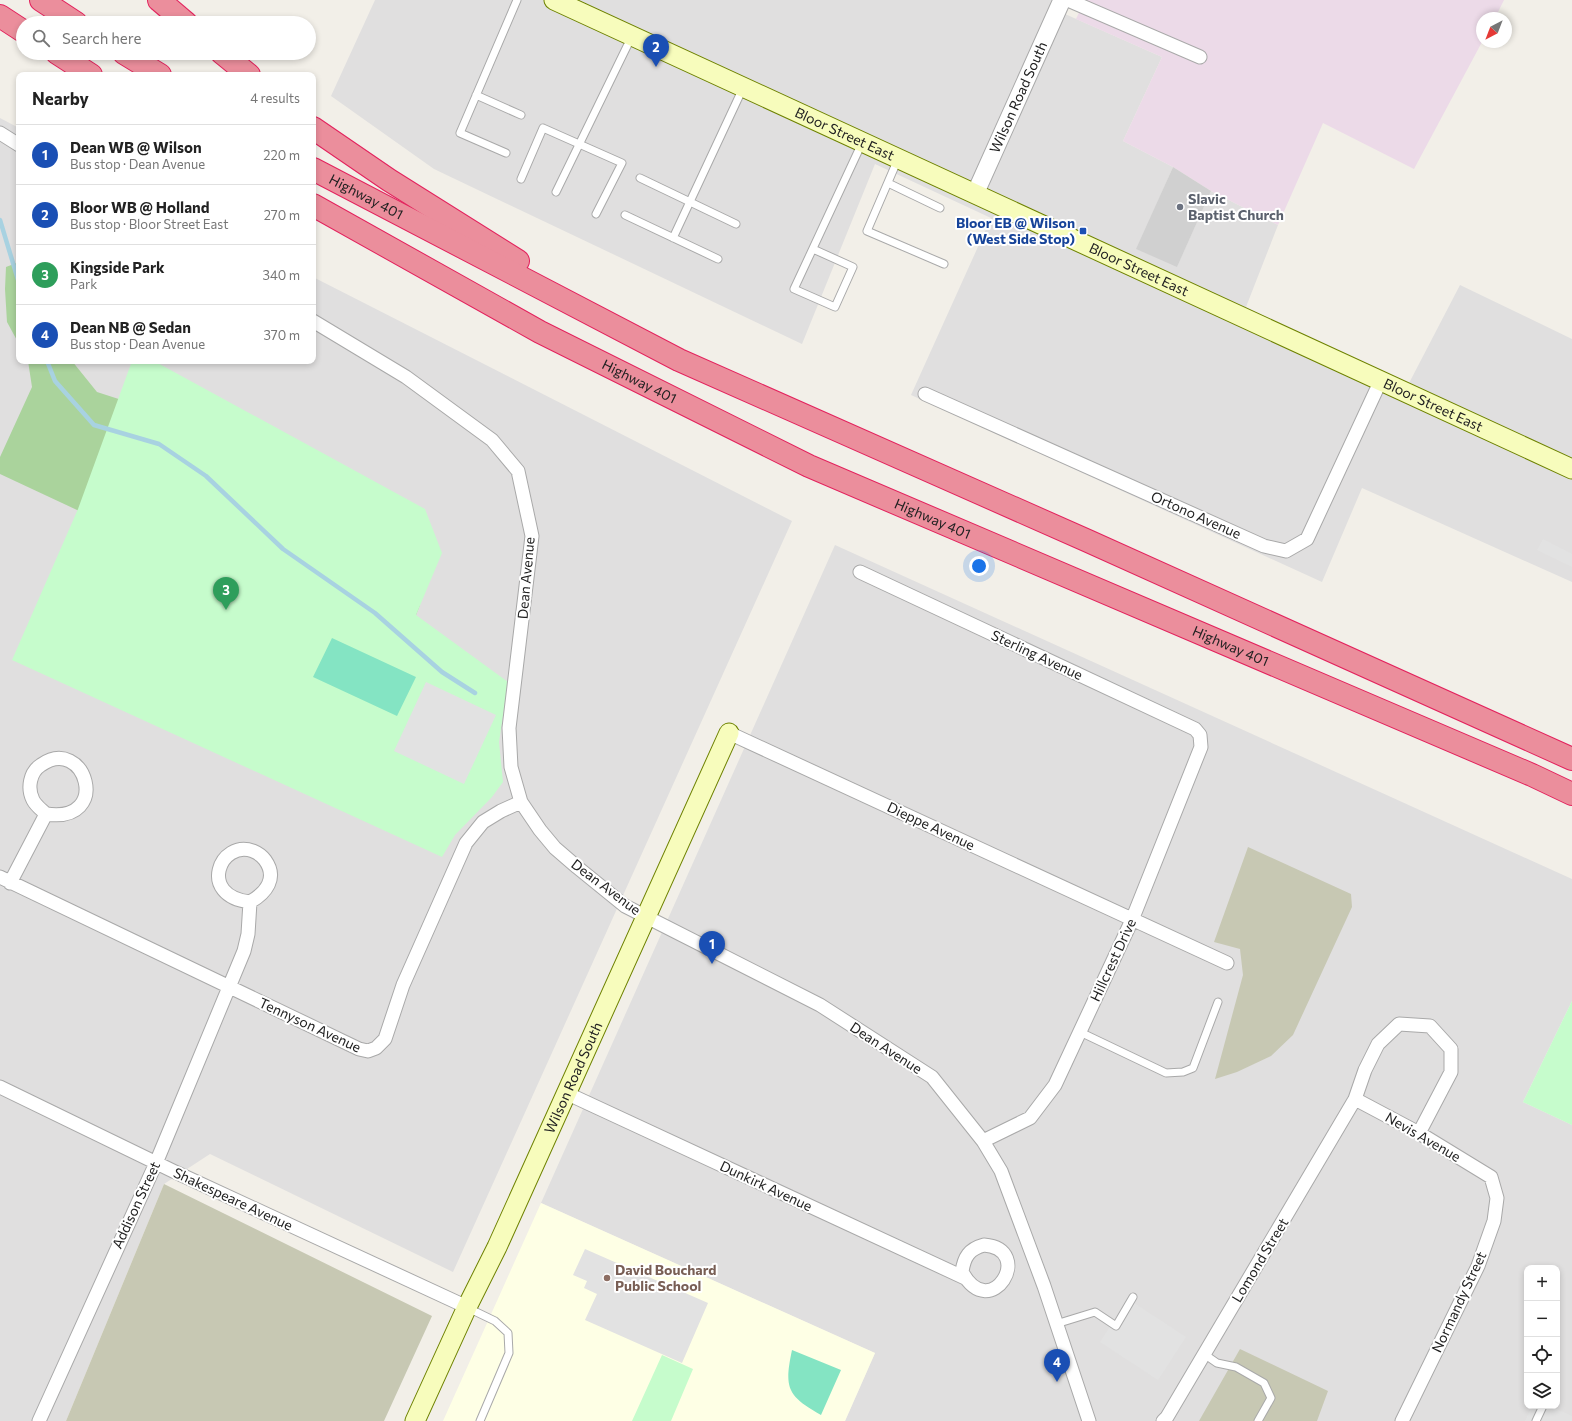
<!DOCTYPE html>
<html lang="en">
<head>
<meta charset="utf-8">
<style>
  :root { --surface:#fff; --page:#f2f2f2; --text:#222; --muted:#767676; --line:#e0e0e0; --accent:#d40900 }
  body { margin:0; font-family:Commissioner,sans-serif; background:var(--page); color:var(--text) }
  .controls { position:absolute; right:12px; bottom:12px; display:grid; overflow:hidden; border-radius:8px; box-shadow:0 2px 6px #0003 }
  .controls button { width:36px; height:36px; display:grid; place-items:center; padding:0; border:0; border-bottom:1px solid var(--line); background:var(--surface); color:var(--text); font:20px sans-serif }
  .compass { position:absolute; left:1476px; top:12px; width:36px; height:36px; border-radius:50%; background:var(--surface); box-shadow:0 2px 6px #0003; rotate:222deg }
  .you { position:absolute; left:979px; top:566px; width:14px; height:14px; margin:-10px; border:3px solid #fff; border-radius:50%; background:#1a73e8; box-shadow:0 0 0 6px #1a73e833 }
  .badge { display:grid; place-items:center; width:26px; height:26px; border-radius:50%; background:var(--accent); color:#fff; font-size:13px; font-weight:700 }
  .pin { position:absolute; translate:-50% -33px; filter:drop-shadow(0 1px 2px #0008) }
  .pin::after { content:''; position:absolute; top:21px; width:14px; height:12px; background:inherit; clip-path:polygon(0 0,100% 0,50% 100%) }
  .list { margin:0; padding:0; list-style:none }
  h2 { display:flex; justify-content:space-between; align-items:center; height:52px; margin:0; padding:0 16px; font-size:17px }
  h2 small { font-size:13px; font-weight:400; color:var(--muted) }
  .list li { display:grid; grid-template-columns:26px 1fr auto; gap:12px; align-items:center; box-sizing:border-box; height:60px; padding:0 16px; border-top:1px solid var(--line) }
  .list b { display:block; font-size:15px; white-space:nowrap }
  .list p { margin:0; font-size:13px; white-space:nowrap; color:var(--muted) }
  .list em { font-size:13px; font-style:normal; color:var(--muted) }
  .icon { flex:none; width:22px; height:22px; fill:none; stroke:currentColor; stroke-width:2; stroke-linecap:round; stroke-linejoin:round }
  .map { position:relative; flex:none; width:1572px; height:1421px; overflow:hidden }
  .search { position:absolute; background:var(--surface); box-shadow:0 2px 6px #0003; left:16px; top:16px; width:300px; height:44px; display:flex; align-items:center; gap:10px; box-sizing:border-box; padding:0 14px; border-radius:22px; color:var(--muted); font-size:15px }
  .panel { position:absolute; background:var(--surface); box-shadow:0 2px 6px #0003; left:16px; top:72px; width:300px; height:292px; border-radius:8px }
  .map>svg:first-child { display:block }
  .residential { fill:#e0dfdf; fill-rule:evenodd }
  .industrial { fill:#ecdae8 }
  .education { fill:#feffe5 }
  .religious { fill:#d0d0d0 }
  .construction { fill:#c7c8b3 }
  .forest { fill:#aad39c }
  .park { fill:#c6fccc }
  .pitch { fill:#84e4c3 }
  .parking { fill:#e2e2e2 }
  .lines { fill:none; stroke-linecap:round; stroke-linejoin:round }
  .stream { stroke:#a8d2e1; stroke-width:4.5 }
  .service-casing { stroke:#a9a9a9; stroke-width:9 }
  .minor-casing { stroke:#a9a9a9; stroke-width:15 }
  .tertiary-casing { stroke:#a9a9a9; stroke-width:19 }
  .secondary-casing { stroke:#6e8200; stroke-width:21 }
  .motorway-casing { stroke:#e3225d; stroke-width:24 }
  .service { stroke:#fff; stroke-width:7 }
  .minor { stroke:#fff; stroke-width:13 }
  .tertiary { stroke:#fff; stroke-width:17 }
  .secondary { stroke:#f7fcbc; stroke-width:19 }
  .motorway { stroke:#eb8e9c; stroke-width:22 }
  .worship-dot { fill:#6b7280; stroke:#fff; stroke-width:1.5 }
  .transit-dot { fill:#1a4fb4; stroke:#fff; stroke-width:1.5 }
  .education-dot { fill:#8d6e63; stroke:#fff; stroke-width:1.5 }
  .labels { text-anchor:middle; stroke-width:4; stroke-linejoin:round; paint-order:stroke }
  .street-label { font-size:14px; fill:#222; stroke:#fff }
  .worship-label { font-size:14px; font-weight:bold; fill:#5b616d; stroke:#fff; text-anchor:start }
  .transit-label { font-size:14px; font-weight:bold; fill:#164399; stroke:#fff; text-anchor:end }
  .education-label { font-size:14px; font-weight:bold; fill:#785e54; stroke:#fff; text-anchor:start }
</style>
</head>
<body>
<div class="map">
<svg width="1572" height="1421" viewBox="0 0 1572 1421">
  <rect width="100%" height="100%" fill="#f2efe8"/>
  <path class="residential" d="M375 0H1060L1056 10 1162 57 1123 141 1173 167 1137 249 1177 266 1211 191 1278 225 1246 307 1407 387 1460 285 1572 339V582L1362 488 1322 582 911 395 991 218 875 164 802 344 434 169 331 96Z
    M0 118 19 128V361H313V277L792 521 453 1272 210 1154 164 1184 66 1421H0Z
    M835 545 1572 879V1001L1523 1102 1572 1125V1421H845L875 1353 541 1203ZM1527 1268H1557V1406H1527Z"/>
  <path class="industrial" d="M1085 0H1504L1495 18H1482V42L1414 169 1323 123 1278 225 1211 191 1173 167 1123 141 1162 57 1076 19Z"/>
  <path class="education" d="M541 1203 875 1353 845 1421H443Z"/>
  <path class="religious" d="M1173 167 1211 191 1177 267 1136 249Z"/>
  <path class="construction" d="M1248 847 1351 894 1352 907 1293 1035 1271 1056 1237 1072 1215 1079 1243 975 1240 949 1214 942Z
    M164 1184 432 1316 384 1421H66Z
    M1240 1349 1328 1391 1317 1421H1199Z"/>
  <path class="forest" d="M19 262V344L7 322 5 289 6 267Z
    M28 361H72L97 392 131 403 420 605 416 615 92 517 0 474V457L32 387Z"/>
  <path class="park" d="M132 361H154L425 509 442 553 416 615 508 682 499 742 503 782 492 797 455 835 442 857 12 660 78 509Z
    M1572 1001V1125L1523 1102Z
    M662 1355 693 1369 671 1421H632Z"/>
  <path class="pitch" d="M332 638 416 677 397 716 313 677Z
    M792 1350 841 1370 821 1415C787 1396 784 1388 792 1350Z"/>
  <path class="parking" d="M1543 539 1572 554V567L1537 550Z
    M426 682 496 715 464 784 394 751Z
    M585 1249 708 1303 682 1363 585 1320 597 1294 584 1288 587 1281 573 1275Z
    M1128 1299 1186 1337 1158 1380 1100 1342Z
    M1532 1406H1550L1572 1416V1421H1525Z"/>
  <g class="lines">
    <path class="stream" d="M0 220 19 283
      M47 361 55 381 94 425 159 444 206 476 283 549 375 613 442 672 475 693"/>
    <g class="service-casing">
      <path id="service" d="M476 95 521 115
        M506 153 460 133 517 0
        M898 159 867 231 944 264
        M640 178 736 224
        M521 179 543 128 622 163 596 214
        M888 183 940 208
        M556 192 632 36
        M625 215 718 259
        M673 238 743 88
        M813 249 853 267 835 307 794 289 862 143
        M1080 1032 1166 1073 1183 1072 1193 1068 1218 1002
        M468 1308 495 1321 508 1333 509 1353 480 1421
        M1056 1324 1095 1312 1116 1326 1133 1297
        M1204 1354 1217 1363 1236 1367 1264 1383 1271 1398 1258 1421
        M1536 1421 1543 1406"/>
    </g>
    <g class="minor-casing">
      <path id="minor" d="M1068 0 1200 57
        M0 133 19 145
        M313 321 406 377 492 440 518 471 532 536 509 728 511 767 521 802 540 830 555 848 577 867 625 906 820 1005 932 1077 983 1141 1001 1171 1044 1286 1089 1421
        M925 394 1264 546 1286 551 1307 539 1381 380
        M860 572 1195 729 1200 735 1201 747 1132 920 1055 1085 1030 1118 983 1141
        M729 733 1227 963
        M0 877 359 1049 368 1051 376 1048 385 1039 403 985 466 843 483 822 501 811 521 802
        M10 883 46 814C113 824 85 734 41 765 30 772 27 788 33 800 36 806 42 810 46 814
        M0 1087 173 1171 467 1307
        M566 1093 965 1278
        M1355 1099 1419 1133 1491 1177 1497 1198 1494 1221 1478 1266 1402 1421
        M984 1245C1036 1249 991 1325 962 1272 964 1257 969 1249 984 1245Z
        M39 1421 156 1163 244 951 248 934 250 902C266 893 278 878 265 860 262 856 258 853 253 851 220 839 197 896 250 902
        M1163 1421 1167 1417 1355 1099 1365 1070 1378 1044 1399 1024 1430 1026 1451 1049V1072L1419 1133"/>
    </g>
    <g class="tertiary-casing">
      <g id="tertiary">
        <path id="s1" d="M975 194 1062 0"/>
      </g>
    </g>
    <g class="secondary-casing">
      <g id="secondary">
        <path id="s2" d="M554 0 1572 469"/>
        <path id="s3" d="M415 1421 467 1307 497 1247 729 733"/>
      </g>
    </g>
    <g class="motorway-casing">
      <g id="motorway">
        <path d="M41 0 76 23"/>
        <path d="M159 0 186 23"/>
        <path d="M0 16 23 31"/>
        <path d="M57 53 91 75"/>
        <path d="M124 53 160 75"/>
        <path d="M222 53 249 75"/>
        <path d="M313 128 389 180 518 261"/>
        <path id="s4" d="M313 169 679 360 1088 541 1572 759"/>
        <path id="s5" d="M313 205 540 332 809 466 1532 775 1572 794"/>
      </g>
    </g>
    <use href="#service" class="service"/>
    <use href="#minor" class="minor"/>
    <use href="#tertiary" class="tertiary"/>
    <use href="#secondary" class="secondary"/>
    <use href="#motorway" class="motorway"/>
  </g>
  <circle class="worship-dot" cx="1180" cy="207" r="4"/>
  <rect class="transit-dot" x="1079" y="227" width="8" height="8" rx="2"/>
  <circle class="education-dot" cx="607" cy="1278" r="4"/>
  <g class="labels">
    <g class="street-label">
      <text dy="5" stroke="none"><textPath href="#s1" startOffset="106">Wilson Road South</textPath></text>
      <text dy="5" stroke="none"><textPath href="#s2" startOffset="320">Bloor Street East</textPath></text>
      <text dy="5" stroke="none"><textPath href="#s4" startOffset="60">Highway 401</textPath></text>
      <text dy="5" stroke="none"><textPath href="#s2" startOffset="644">Bloor Street East</textPath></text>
      <text dy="5" stroke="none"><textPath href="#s5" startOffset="371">Highway 401</textPath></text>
      <text dy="5" stroke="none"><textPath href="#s2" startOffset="968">Bloor Street East</textPath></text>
      <text transform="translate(1196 515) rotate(24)" y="5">Ortono Avenue</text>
      <text dy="5" stroke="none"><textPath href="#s5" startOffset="695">Highway 401</textPath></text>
      <text transform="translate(526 578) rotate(-85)" y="5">Dean Avenue</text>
      <text dy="5" stroke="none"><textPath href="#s5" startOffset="1019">Highway 401</textPath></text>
      <text transform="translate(1037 655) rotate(25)" y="5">Sterling Avenue</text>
      <text transform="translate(931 826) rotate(25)" y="5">Dieppe Avenue</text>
      <text transform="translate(606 887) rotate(37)" y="5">Dean Avenue</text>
      <text transform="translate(1113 960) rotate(-65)" y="5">Hillcrest Drive</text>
      <text transform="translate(310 1025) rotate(25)" y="5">Tennyson Avenue</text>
      <text transform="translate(886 1048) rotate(33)" y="5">Dean Avenue</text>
      <text dy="5" stroke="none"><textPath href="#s3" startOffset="378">Wilson Road South</textPath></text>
      <text transform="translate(1423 1137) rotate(30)" y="5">Nevis Avenue</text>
      <text transform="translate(766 1186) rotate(25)" y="5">Dunkirk Avenue</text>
      <text transform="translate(233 1199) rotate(25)" y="5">Shakespeare Avenue</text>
      <text transform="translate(136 1205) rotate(-65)" y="5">Addison Street</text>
      <text transform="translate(1260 1260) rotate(-59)" y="5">Lomond Street</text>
      <text transform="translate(1459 1302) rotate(-65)" y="5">Normandy Street</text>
    </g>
    <g class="worship-label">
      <text x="1188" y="204">Slavic<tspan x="1188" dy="16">Baptist Church</tspan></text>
    </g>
    <g class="transit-label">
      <text x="1075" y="228">Bloor EB @ Wilson<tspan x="1075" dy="16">(West Side Stop)</tspan></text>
    </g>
    <g class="education-label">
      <text x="615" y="1275">David Bouchard<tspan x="615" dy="16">Public School</tspan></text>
    </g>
  </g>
</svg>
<div class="controls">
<button>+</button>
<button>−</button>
<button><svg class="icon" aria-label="locate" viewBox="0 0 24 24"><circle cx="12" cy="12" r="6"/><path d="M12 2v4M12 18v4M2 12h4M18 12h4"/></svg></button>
<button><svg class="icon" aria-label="layers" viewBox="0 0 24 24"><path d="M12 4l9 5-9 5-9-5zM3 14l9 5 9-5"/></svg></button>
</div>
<svg class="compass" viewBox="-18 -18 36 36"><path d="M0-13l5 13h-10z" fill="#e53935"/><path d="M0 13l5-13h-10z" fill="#767676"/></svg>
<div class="you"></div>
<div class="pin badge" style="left:712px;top:964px;background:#1a4fb4">1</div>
<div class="pin badge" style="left:656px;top:67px;background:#1a4fb4">2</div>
<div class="pin badge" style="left:226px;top:610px;background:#2e9e5b">3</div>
<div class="pin badge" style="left:1057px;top:1382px;background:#1a4fb4">4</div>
<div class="search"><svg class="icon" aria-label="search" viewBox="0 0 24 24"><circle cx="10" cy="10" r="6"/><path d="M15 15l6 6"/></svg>Search here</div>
<section class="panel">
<h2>Nearby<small>4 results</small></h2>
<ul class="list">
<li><span class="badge" style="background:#1a4fb4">1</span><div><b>Dean WB @ Wilson</b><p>Bus stop · Dean Avenue</p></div><em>220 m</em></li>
<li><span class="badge" style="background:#1a4fb4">2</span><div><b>Bloor WB @ Holland</b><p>Bus stop · Bloor Street East</p></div><em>270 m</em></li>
<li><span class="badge" style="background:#2e9e5b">3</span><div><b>Kingside Park</b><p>Park</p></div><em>340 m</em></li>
<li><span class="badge" style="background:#1a4fb4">4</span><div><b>Dean NB @ Sedan</b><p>Bus stop · Dean Avenue</p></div><em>370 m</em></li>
</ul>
</section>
</div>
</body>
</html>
